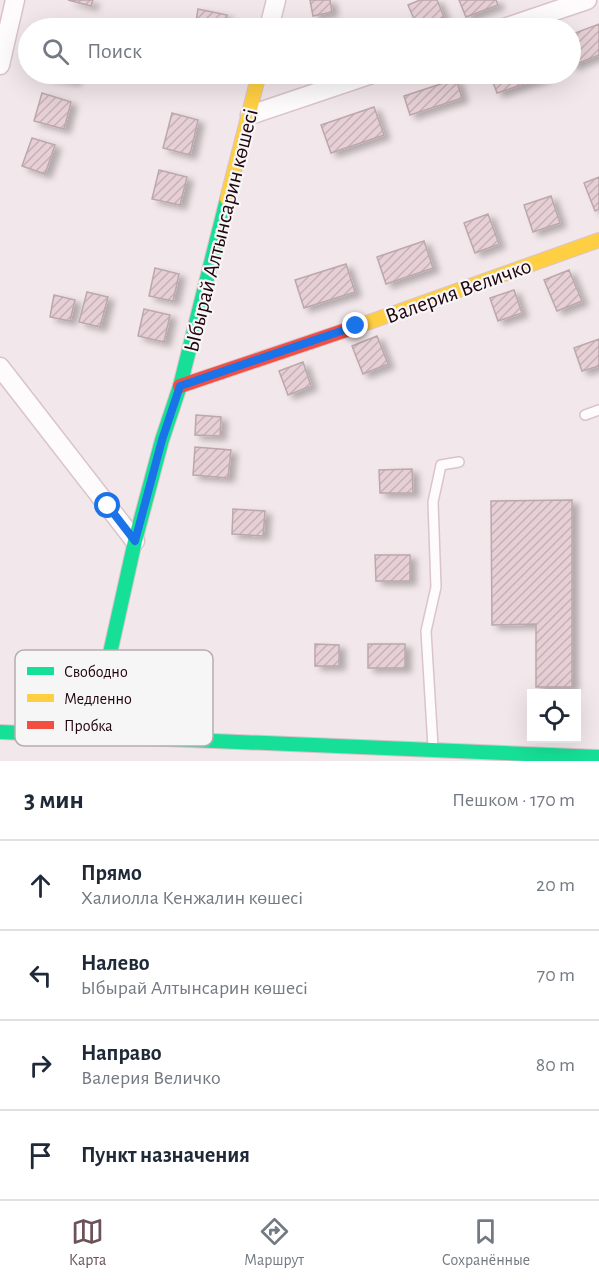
<!DOCTYPE html>
<html lang="ru">
<head>
<meta charset="utf-8">
<style>
  :root { --surface:#fff; --page:#f2f2f3; --text:#1f2937; --muted:#747a83; --line:#e0e1e3; --accent:#6b535a }
  body { margin:0; font-family:"Alegreya Sans",sans-serif; background:var(--page); color:var(--text) }
  .controls { position:absolute; right:18px; bottom:18px; display:grid; overflow:hidden; border-radius:0px; box-shadow:0 6px 24px #0002 }
  .controls button { width:54px; height:54px; display:grid; place-items:center; padding:0; border:0; border-bottom:2px solid var(--line); background:var(--surface); color:var(--text); font:30px sans-serif }
  .stop { position:absolute; width:18px; height:18px; margin:-14px; border:4px solid #1a73e8; border-radius:50%; background:#fff }
  .stop.end { background:#1a73e8; border-color:#fff; box-shadow:0 2px 6px #0008 }
  .list { margin:0; padding:0; list-style:none }
  h2 { display:flex; justify-content:space-between; align-items:center; height:78px; margin:0; padding:0 24px; font-size:26px }
  h2 small { font-size:20px; font-weight:400; color:var(--muted) }
  .list li { display:grid; grid-template-columns:39px 1fr auto; gap:18px; align-items:center; box-sizing:border-box; height:90px; padding:0 24px; border-top:2px solid var(--line) }
  .list b { display:block; font-size:22px; white-space:nowrap }
  .list p { margin:0; font-size:20px; white-space:nowrap; color:var(--muted) }
  .list em { font-size:20px; font-style:normal; color:var(--muted) }
  .icon { flex:none; width:33px; height:33px; fill:none; stroke:currentColor; stroke-width:2; stroke-linecap:round; stroke-linejoin:round }
  .map { position:relative; flex:none; width:599px; height:761px; overflow:hidden }
  .search { position:absolute; background:var(--surface); box-shadow:0 6px 24px #0002; left:18px; right:18px; top:18px; height:66px; display:flex; align-items:center; gap:15px; box-sizing:border-box; padding:0 21px; border-radius:33px; color:var(--muted); font-size:22px }
  .sheet { height:438px; background:var(--surface) }
  nav { display:flex; justify-content:space-around; align-items:center; box-sizing:border-box; height:84px; border-top:2px solid var(--line); background:var(--surface); font-size:16px; color:var(--muted) }
  nav a { display:grid; justify-items:center; gap:3px }
  nav .on { color:var(--accent) }
  .map>svg:first-child { display:block }
  .building { fill:url(#building-hatch); stroke:#bca7ac; stroke-width:1.5; filter:url(#shadow) }
  .lines { fill:none; stroke-linecap:round; stroke-linejoin:round }
  .lane-casing { stroke:#dac4ca; stroke-width:12 }
  .street-casing { stroke:#dac4ca; stroke-width:21 }
  .fast-casing { stroke:#dac4ca; stroke-width:16 }
  .slow-casing { stroke:#dac4ca; stroke-width:16 }
  .jam-casing { stroke:#dac4ca; stroke-width:16 }
  .lane { stroke:#fdfbfc; stroke-width:9 }
  .street { stroke:#fdfbfc; stroke-width:18 }
  .fast { stroke:#16e098; stroke-width:14 }
  .slow { stroke:#ffcf43; stroke-width:14 }
  .jam { stroke:#f24e42; stroke-width:14 }
  .route { stroke:#1a73e8; stroke-width:8 }
  .labels { text-anchor:middle; stroke-width:4.5; stroke-linejoin:round; paint-order:stroke }
  .street-label { font-size:22px; fill:#22040d; stroke:#f6f6f6 }
  .key { fill:#f6f6f6; stroke:#b6adb0; stroke-width:1.5 }
  .key-label { font-size:16px; fill:#22040d }
</style>
</head>
<body>
<div class="map">
<svg width="599" height="761" viewBox="0 0 599 761">
  <defs>
    <pattern id="building-hatch" width="6" height="6" patternUnits="userSpaceOnUse" patternTransform="scale(1.5)"><rect width="6" height="6" fill="#e6d0d6"/><path d="M-1 1l2-2M0 6l6-6M5 7l2-2" fill="none" stroke="#c5b1b6"/></pattern>
    <filter id="shadow"><feDropShadow dx="6" dy="4" stdDeviation="3" flood-color="#0004"/></filter>
  </defs>
  <rect width="100%" height="100%" fill="#f2e7ea"/>
  <path class="building" d="M68 0H93L91 6Z
    M310 0H330L332 12 313 16Z
    M420 0H437L444 17 418 28 408 5Z
    M459 0H496L498 5 466 17Z
    M198 9 227 15 225 28H195Z
    M599 24V55L571 66 570 35Z
    M42 74H76L74 81 42 75Z
    M490 74H545L546 77 497 93Z
    M456 79 462 98 410 115 404 96Z
    M42 93 71 102 64 129 34 121Z
    M374 107 384 135 331 153 321 125Z
    M172 113 198 120 190 155 163 148Z
    M32 138 55 145 45 174 22 166Z
    M159 170 187 177 180 205 152 199Z
    M599 177V209L595 211 584 183Z
    M551 196 560 223 533 232 524 205Z
    M488 214 499 244 475 253 464 223Z
    M424 241 433 268 386 284 377 257Z
    M346 264 355 292 304 308 295 280Z
    M155 268 179 274 173 301 149 296Z
    M569 270 582 301 557 311 544 280Z
    M514 290 522 313 498 321 490 298Z
    M87 292 108 297 100 327 79 322Z
    M54 295 75 300 70 321 50 317Z
    M144 309 170 315 164 342 138 336Z
    M377 336 388 364 363 374 352 346Z
    M599 339V366L582 371 574 348Z
    M303 362 311 386 288 395 279 371Z
    M196 415 221 417 220 436 195 435Z
    M195 447 231 450 228 478 193 475Z
    M412 469 413 493H380L379 470Z
    M572 500V687H536V624L492 625 491 501Z
    M233 509 265 511 263 536 232 534Z
    M375 555H410V581H376Z
    M315 644 339 645V666H315Z
    M368 644H405V668H368Z"/>
  <g class="lines">
    <g class="lane-casing">
      <path id="lane" d="M585 415 599 410
        M433 747 426 631 436 587 433 502 441 465 459 462"/>
    </g>
    <g class="street-casing">
      <path id="street" d="M269 28 276 0
        M504 28 587 0
        M0 65 15 0
        M250 115 372 74
        M0 367 135 541"/>
    </g>
    <g class="fast-casing">
      <path id="fast" d="M0 732 599 757
        M92 734 135 541 162 440 180 386 227 199"/>
    </g>
    <g class="slow-casing">
      <path id="slow" d="M227 199 259 74
        M361 325 599 240"/>
    </g>
    <g class="jam-casing">
      <path id="jam" d="M180 386 361 325"/>
    </g>
    <use href="#lane" class="lane"/>
    <use href="#street" class="street"/>
    <use href="#fast" class="fast"/>
    <use href="#slow" class="slow"/>
    <use href="#jam" class="jam"/>
  </g>
  <g class="lines">
    <path class="route" d="M108 506 135 541 162 440 180 386 356 326"/>
  </g>
  <g class="labels">
    <g class="street-label">
      <text transform="translate(220 230) rotate(-76)" y="8">Ыбырай Алтынсарин көшесі</text>
      <text transform="translate(458 290) rotate(-20)" y="8">Валерия Величко</text>
    </g>
  </g>
  <rect x="15" y="650" width="198" height="96" rx="9" class="key"/>
  <rect x="27" y="667" width="27" height="8" fill="#16e098"/>
  <rect x="27" y="694" width="27" height="8" fill="#ffcf43"/>
  <rect x="27" y="721" width="27" height="8" fill="#f24e42"/>
  <g class="key-label">
    <text x="64" y="677">Свободно</text>
    <text x="64" y="704">Медленно</text>
    <text x="64" y="731">Пробка</text>
  </g>
</svg>
<div class="controls">
<button><svg class="icon" aria-label="locate" viewBox="0 0 24 24"><circle cx="12" cy="12" r="6"/><path d="M12 2v4M12 18v4M2 12h4M18 12h4"/></svg></button>
</div>
<div class="stop" style="left:108px;top:506px"></div>
<div class="stop end" style="left:356px;top:326px"></div>
<div class="search"><svg class="icon" aria-label="search" viewBox="0 0 24 24"><circle cx="10" cy="10" r="6"/><path d="M15 15l6 6"/></svg>Поиск</div>
</div>
<section class="sheet">
<h2>3 мин<small>Пешком · 170 m</small></h2>
<ul class="list">
<li><svg class="icon" aria-label="ahead" viewBox="0 0 24 24"><path d="M12 20V5M6 11l6-6 6 6"/></svg><div><b>Прямо</b><p>Халиолла Кенжалин көшесі</p></div><em>20 m</em></li>
<li><svg class="icon" aria-label="left" viewBox="0 0 24 24"><path d="M17 20v-9H6M10 6l-5 5 5 5"/></svg><div><b>Налево</b><p>Ыбырай Алтынсарин көшесі</p></div><em>70 m</em></li>
<li><svg class="icon" aria-label="right" viewBox="0 0 24 24"><path d="M7 20v-9h11M14 6l5 5-5 5"/></svg><div><b>Направо</b><p>Валерия Величко</p></div><em>80 m</em></li>
<li><svg class="icon" aria-label="arrive" viewBox="0 0 24 24"><path d="M6 21V4h12l-3 4 3 4H6"/></svg><div><b>Пункт назначения</b></div></li>
</ul>
</section>
<nav>
<a class="on"><svg class="icon" aria-label="map" viewBox="0 0 24 24"><path d="M3 6l6-2 6 2 6-2v14l-6 2-6-2-6 2zM9 4v14M15 6v14"/></svg>Карта</a>
<a><svg class="icon" aria-label="directions" viewBox="0 0 24 24"><path d="M12 3l9 9-9 9-9-9zM9 14v-3h6M13 9l2 2-2 2"/></svg>Маршрут</a>
<a><svg class="icon" aria-label="saved" viewBox="0 0 24 24"><path d="M7 4h10v16l-5-4-5 4z"/></svg>Сохранённые</a>
</nav>
</body>
</html>
